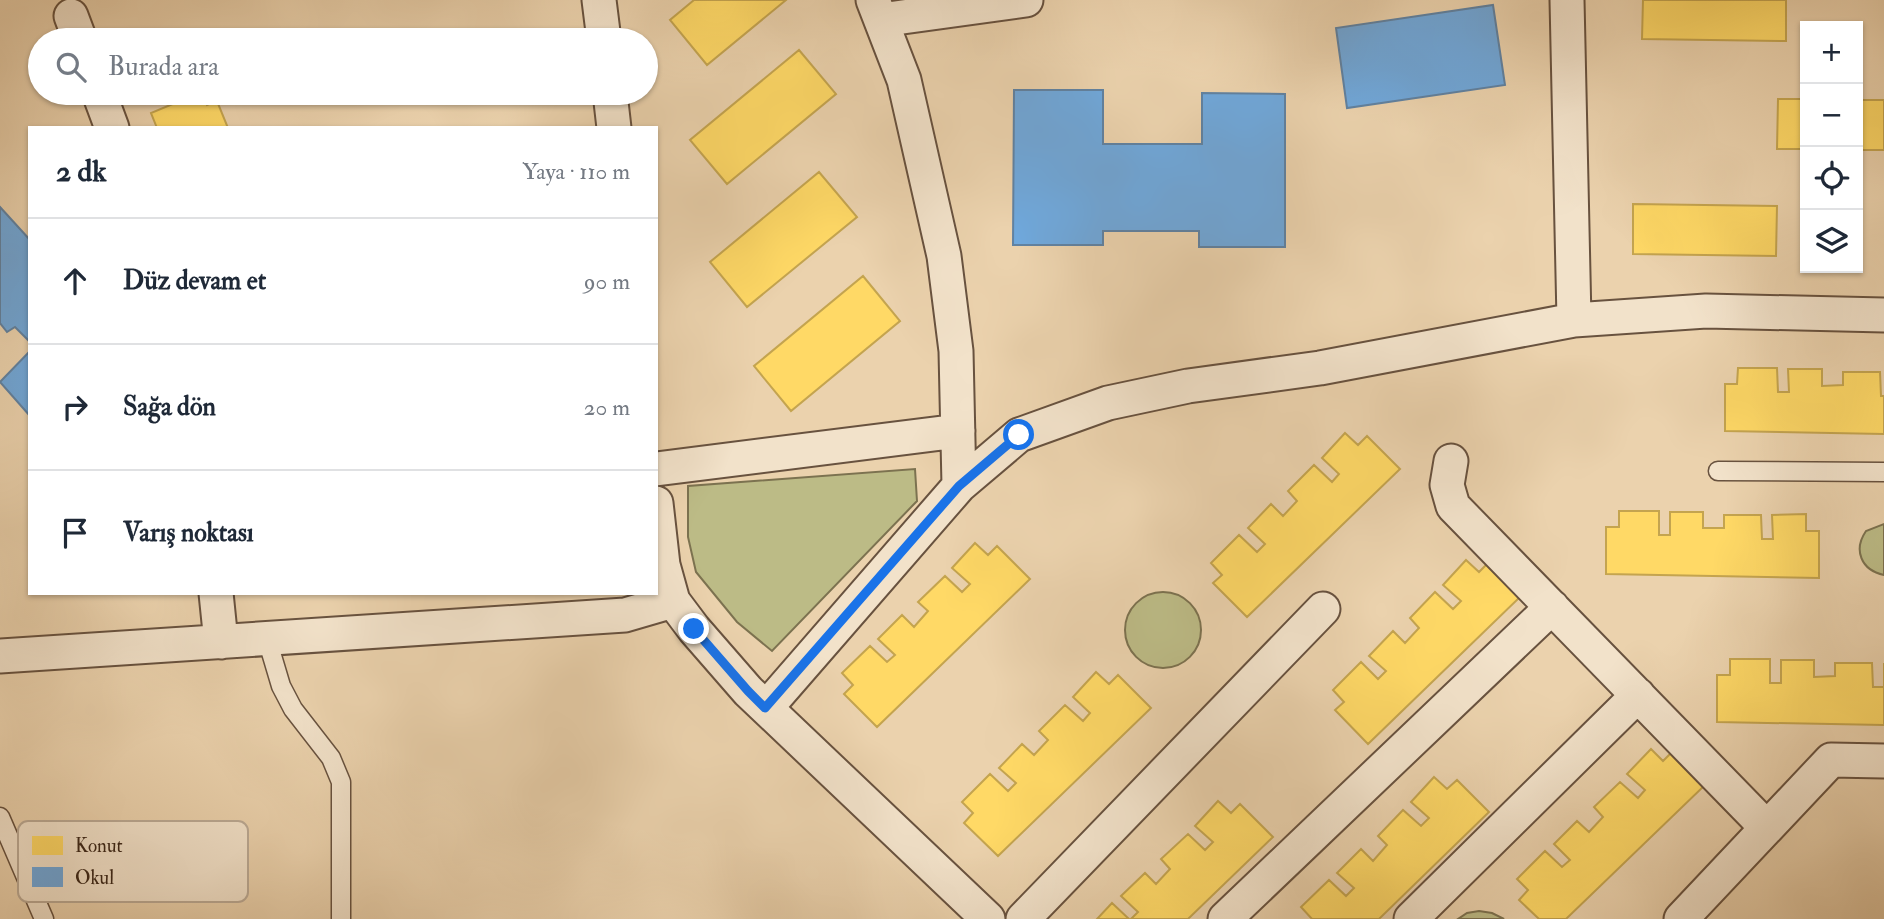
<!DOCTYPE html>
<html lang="tr">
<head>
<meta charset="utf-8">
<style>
  :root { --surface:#fff; --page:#f6f6f7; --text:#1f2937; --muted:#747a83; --line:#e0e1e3 }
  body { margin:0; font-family:"IM FELL Double Pica",serif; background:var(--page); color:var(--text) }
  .controls { position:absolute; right:21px; top:21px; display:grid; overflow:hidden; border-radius:0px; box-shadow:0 2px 5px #0004 }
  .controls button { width:63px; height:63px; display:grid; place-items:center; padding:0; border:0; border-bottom:2px solid var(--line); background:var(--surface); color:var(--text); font:35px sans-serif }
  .stop { position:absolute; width:21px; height:21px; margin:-16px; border:5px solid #1a73e8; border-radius:50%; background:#fff }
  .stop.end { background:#1a73e8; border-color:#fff; box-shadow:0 2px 7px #0008 }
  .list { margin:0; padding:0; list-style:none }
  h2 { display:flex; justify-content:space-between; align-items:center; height:91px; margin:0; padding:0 28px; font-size:30px }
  h2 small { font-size:23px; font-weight:400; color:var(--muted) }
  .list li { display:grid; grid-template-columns:46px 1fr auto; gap:21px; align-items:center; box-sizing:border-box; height:126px; padding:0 28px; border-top:2px solid var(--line) }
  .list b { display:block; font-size:26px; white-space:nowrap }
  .list em { font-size:23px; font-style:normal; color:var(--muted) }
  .icon { flex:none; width:38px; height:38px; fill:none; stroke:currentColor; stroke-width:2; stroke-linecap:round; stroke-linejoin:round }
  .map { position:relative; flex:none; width:1884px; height:919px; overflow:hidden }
  .search { position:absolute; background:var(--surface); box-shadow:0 2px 5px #0004; left:28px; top:28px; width:630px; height:77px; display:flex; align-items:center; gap:18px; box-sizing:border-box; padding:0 24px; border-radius:38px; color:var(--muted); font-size:26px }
  .panel { position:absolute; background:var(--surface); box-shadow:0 2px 5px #0004; left:28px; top:126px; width:630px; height:469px; border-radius:0px }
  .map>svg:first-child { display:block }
  .green { fill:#bcbb86; stroke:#7c7250; stroke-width:2 }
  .homes { fill:#ffd966; stroke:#c4a44f; stroke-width:2 }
  .schools { fill:#6fa8dc; stroke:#6082a2; stroke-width:2 }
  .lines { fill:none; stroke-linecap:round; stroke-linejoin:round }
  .lane-casing { stroke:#68523f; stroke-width:21 }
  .street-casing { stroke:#68523f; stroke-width:37 }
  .lane { stroke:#f2e2ca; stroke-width:18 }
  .street { stroke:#f2e2ca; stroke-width:33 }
  .route { stroke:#1a73e8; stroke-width:9 }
  .key { fill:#f2e2ca; stroke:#bbaa95; stroke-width:2 }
  .key-label { font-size:19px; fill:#3c281a }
</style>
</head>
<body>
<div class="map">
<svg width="1884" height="919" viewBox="0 0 1884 919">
  <rect width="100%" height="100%" fill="#ebd2ad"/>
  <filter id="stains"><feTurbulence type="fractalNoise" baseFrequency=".00286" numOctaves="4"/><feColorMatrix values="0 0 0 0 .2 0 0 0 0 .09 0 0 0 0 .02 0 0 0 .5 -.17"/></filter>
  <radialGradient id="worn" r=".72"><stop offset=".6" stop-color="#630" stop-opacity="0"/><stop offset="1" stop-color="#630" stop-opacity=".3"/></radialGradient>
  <path class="green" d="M915 469 917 501 772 651 737 622 696 572 688 537V486Z
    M1884 524V575C1861 570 1853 550 1866 531Z
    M1125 630a38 38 0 1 1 76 0a38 38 0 1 1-76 0Z
    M1479 911 1492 913 1504 919H1458L1467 913Z"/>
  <path class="homes" d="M694 0H786L707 65 670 20Z
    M1643 0H1786V41L1642 39Z
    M799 50 836 94 727 184 690 140Z
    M199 93H202L207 105 217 101 228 128H157L151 113Z
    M1778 99H1805V149H1777Z
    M1858 100H1884V150H1858Z
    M819 172 857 217 747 307 710 262Z
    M1633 204 1777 206 1776 256 1633 254Z
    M863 276 900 321 791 411 754 366Z
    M1738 368H1777L1778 392H1789L1788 369H1822V386L1843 385V372H1880L1881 396H1884V434L1725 431V384H1737Z
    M1345 433 1358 445 1367 436 1400 469 1247 617 1213 583 1222 575 1211 563 1239 535 1257 552 1265 544 1248 528 1271 504 1283 516 1297 501 1288 491 1314 465 1332 482 1339 474 1322 458Z
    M1619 511H1659V535H1670V512H1703V528H1724V515H1761L1762 539H1773L1772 515 1806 514V531H1819V578L1606 574V527H1619Z
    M975 543 988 555 997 546 1030 579 877 727 844 694 853 685 842 673 870 646 887 662 895 655 878 639 902 615 914 627 928 611 918 602 945 576 962 592 970 584 952 568Z
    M1466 560 1479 572 1488 563 1521 596 1368 744 1335 710 1344 702 1333 690 1361 662 1378 679 1386 671 1369 656 1393 631 1405 643 1419 628 1410 618 1435 592 1453 609 1461 601 1443 585Z
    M1730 659H1770V683H1781V660H1814V677L1835 676V663H1872L1873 687H1884V663V725L1717 722V675H1730Z
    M1096 672 1109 684 1118 675 1151 708 998 856 964 823 973 813 962 802 990 774 1008 791 1016 783 999 768 1022 744 1034 755 1048 740 1039 731 1065 705 1083 721 1090 713 1073 697Z
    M1651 749 1663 761 1673 751 1705 785 1566 919H1539L1519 900 1528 890 1517 879 1545 851 1562 867 1570 860 1554 844 1577 821 1589 832 1603 817 1594 807 1620 782 1638 798 1645 790 1627 774Z
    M1434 777 1447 789 1457 780 1489 812 1379 919H1312L1301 907 1329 880 1346 896 1354 888 1337 873 1361 849 1373 861 1387 845 1378 836 1403 810 1421 826 1429 818 1411 802Z
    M1218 801 1231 813 1240 804 1273 837 1188 919H1131L1138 912 1121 896 1145 873 1156 884 1170 869 1161 859 1188 834 1205 850 1213 842 1195 826Z
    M1112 903 1129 919H1097Z"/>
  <path class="schools" d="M1493 5 1505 85 1347 108 1336 28Z
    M1014 90H1103V144H1202V93L1285 94V247H1199V231H1103V245H1013Z
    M0 207 30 240V342L15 327 7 332 0 323Z
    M30 351V416L0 382Z"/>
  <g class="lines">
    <g class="lane-casing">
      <path id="lane" d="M1718 471 1884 472
        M267 639 281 686 293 709 331 758 341 782V919
        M0 817 44 919"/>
    </g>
    <g class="street-casing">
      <path id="street" d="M599 0 604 40
        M873 0 904 80 944 256 956 351 959 486
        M1567 0 1574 320
        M71 16 80 40
        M881 20 1026 0
        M99 93 112 128
        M610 93 614 128
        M1451 461 1447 485 1453 506 1767 828
        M656 469 958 431
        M656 503 663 565 673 601 694 629 748 691 988 919
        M216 593 221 642
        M0 656 625 615 673 601
        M766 708 959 486 1019 435 1108 403 1188 386 1320 368 1574 320 1706 311 1884 315
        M1023 919 1323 609
        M1225 919 1552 607
        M1411 919 1638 695
        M1681 919 1831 760 1884 761"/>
    </g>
    <use href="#lane" class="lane"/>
    <use href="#street" class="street"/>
  </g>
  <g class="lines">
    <path class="route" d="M694 629 748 691 765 708 959 486 1019 435"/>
  </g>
  <rect x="18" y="821" width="230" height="81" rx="10" class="key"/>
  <rect x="32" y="836" width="31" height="19" fill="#ffd966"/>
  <rect x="32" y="867" width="31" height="20" fill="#6fa8dc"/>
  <g class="key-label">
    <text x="75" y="852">Konut</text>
    <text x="75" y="884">Okul</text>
  </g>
  <rect width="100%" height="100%" filter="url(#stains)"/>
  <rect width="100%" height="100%" fill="url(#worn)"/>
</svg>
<div class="controls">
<button>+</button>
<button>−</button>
<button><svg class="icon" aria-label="locate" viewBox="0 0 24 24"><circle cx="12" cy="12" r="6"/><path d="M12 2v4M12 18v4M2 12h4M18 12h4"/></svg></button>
<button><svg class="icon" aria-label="layers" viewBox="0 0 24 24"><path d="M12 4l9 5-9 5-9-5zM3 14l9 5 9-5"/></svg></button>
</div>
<div class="stop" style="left:1019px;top:435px"></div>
<div class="stop end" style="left:694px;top:629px"></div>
<div class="search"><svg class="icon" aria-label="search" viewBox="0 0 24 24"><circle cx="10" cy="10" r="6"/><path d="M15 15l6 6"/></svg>Burada ara</div>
<section class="panel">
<h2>2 dk<small>Yaya · 110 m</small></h2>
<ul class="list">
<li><svg class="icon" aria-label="ahead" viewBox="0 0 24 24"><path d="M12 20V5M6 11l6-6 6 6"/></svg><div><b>Düz devam et</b></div><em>90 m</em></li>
<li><svg class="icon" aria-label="right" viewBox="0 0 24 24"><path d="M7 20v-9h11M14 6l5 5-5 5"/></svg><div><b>Sağa dön</b></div><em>20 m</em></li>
<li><svg class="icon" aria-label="arrive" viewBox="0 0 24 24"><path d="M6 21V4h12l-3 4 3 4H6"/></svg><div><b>Varış noktası</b></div></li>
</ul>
</section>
</div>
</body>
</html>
